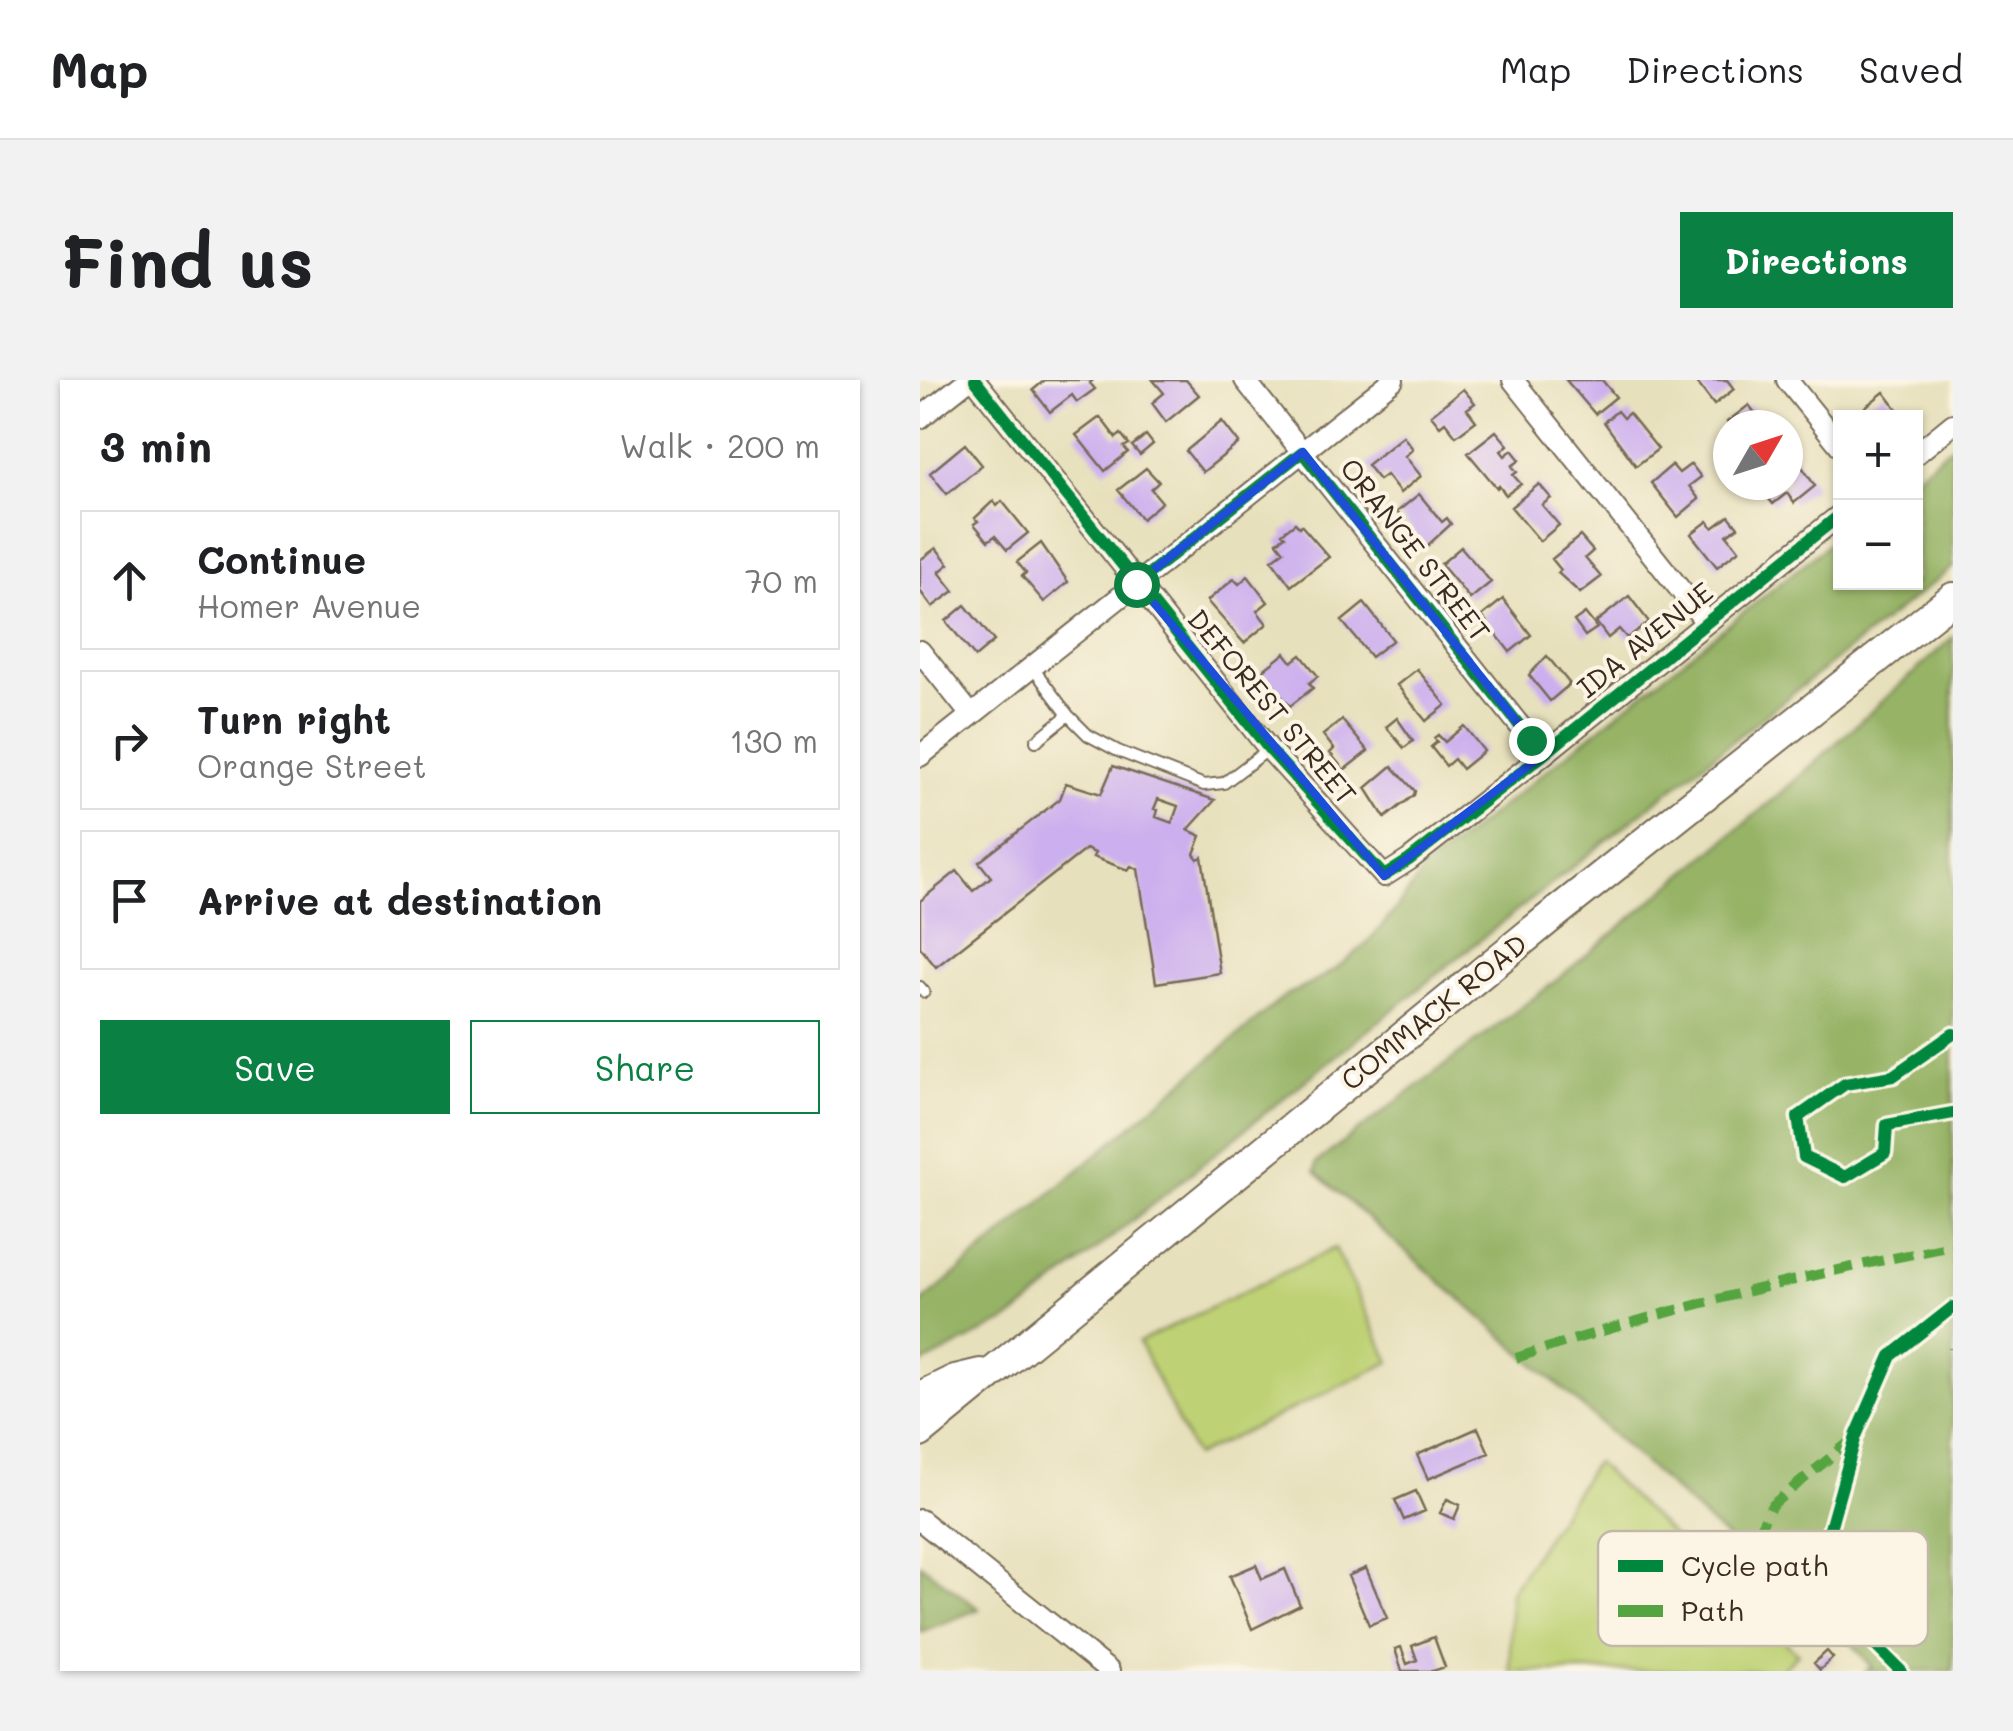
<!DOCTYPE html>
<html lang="en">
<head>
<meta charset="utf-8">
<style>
  :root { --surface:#fff; --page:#f2f2f2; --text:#202124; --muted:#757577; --line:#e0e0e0; --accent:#0b8043 }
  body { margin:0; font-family:Mali,sans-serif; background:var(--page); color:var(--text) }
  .controls { position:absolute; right:30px; top:30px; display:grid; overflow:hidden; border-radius:0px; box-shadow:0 2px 8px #0004 }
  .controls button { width:90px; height:90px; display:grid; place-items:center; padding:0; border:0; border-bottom:2px solid var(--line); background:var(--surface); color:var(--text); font:50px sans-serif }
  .compass { position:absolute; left:793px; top:30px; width:90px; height:90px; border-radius:50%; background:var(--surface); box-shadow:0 2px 8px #0004; rotate:51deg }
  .stop { position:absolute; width:30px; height:30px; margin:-22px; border:8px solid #0b8043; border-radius:50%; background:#fff }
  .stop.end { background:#0b8043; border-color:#fff; box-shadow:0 2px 10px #0008 }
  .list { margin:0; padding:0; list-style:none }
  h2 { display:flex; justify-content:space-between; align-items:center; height:130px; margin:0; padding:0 40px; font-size:42px }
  h2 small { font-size:32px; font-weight:400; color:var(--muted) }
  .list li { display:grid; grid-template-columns:65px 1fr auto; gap:30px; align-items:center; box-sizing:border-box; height:140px; margin:0 20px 20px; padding:0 20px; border:2px solid var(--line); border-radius:0px }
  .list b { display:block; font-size:38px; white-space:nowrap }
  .list p { margin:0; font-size:32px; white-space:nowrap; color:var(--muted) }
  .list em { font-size:32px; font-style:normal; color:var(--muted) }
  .actions { display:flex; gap:20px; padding:30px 40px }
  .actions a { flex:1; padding:22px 0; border:2px solid var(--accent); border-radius:0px; text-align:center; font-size:35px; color:var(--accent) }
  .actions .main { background:var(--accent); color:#fff }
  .icon { flex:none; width:55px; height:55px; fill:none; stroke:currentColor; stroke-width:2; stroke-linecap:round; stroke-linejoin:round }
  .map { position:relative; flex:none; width:1033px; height:1291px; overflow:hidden; border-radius:0px }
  header { display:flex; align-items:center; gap:60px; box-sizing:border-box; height:140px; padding:0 50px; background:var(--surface); border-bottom:2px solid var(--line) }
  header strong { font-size:48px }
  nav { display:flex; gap:55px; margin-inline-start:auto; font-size:35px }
  .intro { display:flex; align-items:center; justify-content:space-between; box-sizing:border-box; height:240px; padding:0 60px }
  h1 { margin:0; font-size:70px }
  .button { padding:25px 45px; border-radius:0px; background:var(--accent); color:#fff; font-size:35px; font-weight:700 }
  main { display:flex; gap:60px; padding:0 60px }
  aside { flex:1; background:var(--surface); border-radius:0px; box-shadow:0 2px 8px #0004 }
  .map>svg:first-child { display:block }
  .green { fill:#bed174; stroke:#7c7e49; stroke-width:2.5 }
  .forest { fill:#96b366; stroke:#686e42; stroke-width:2.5 }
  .building { fill:#ccafee; fill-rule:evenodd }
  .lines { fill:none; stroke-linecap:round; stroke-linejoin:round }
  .service-casing { stroke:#776a55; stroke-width:14 }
  .minor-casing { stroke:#776a55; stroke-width:24 }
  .primary-casing { stroke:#776a55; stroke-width:34 }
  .service { stroke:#fff; stroke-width:10 }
  .minor { stroke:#fff; stroke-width:20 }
  .primary { stroke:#fff; stroke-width:30 }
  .quiet { stroke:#54a441; stroke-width:10; stroke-dasharray:20 10; stroke-linecap:butt }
  .cycleway-casing { stroke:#fcf5e5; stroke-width:19 }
  .cycleway { stroke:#00873e; stroke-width:12 }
  .route { stroke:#0b8043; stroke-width:12 }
  .marked { fill:none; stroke:#1d4ed8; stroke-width:8; stroke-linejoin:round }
  .labels { text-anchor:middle; stroke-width:8; stroke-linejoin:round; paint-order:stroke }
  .street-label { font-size:28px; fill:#3b2a1e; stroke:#fcf5e5 }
  .key { fill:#fcf5e5; stroke:#c2b8a9; stroke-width:2.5 }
  .key-label { font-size:28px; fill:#3b2a1e }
</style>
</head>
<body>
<header>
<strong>Map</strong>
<nav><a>Map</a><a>Directions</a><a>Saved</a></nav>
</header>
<div class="intro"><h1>Find us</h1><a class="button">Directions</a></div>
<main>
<aside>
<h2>3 min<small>Walk · 200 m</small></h2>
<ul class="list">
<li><svg class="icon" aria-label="ahead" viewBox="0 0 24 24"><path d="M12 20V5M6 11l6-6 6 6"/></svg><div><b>Continue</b><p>Homer Avenue</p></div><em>70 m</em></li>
<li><svg class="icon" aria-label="right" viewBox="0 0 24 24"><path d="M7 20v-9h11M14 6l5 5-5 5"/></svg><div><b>Turn right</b><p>Orange Street</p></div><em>130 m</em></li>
<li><svg class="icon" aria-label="arrive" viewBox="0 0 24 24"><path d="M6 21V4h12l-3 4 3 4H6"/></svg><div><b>Arrive at destination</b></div></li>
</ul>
<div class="actions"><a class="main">Save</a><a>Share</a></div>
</aside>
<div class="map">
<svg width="1033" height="1291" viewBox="0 0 1033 1291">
  <rect width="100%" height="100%" fill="#fcf5e5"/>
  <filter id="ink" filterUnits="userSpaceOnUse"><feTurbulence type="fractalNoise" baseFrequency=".01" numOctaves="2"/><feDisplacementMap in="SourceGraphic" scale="20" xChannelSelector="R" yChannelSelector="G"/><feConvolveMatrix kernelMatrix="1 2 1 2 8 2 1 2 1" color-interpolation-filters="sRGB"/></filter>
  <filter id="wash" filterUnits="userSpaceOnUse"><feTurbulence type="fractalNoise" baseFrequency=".0048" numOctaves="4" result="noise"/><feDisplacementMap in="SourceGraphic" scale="40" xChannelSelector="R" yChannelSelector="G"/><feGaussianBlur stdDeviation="2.25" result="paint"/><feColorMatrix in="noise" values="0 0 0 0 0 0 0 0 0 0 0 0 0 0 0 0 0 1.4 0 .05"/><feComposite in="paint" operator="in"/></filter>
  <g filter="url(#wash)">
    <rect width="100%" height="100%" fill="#e7e0bc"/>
    <path class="green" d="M415 868 470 982 275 1076 219 962Z
      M675 1082 878 1274 860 1291H590V1212Z"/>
    <path class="forest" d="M1033 65V187L522 590 93 937 0 985V924L366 615C432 590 467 545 505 488L920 155 921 202H996V95Z
      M1033 257V1291H946L952 1287 931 1262 906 1249 643 1009 395 792 396 783 632 604 860 414Z
      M0 1184 59 1229 0 1252Z"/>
    <g id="blocks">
      <path class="building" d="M125 0H173L170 3 175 9 157 22 152 15 130 32 113 10Z
        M233 0H266L279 15 246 42 232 23 244 13Z
        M646 0H682L696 17 675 34Z
        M775 0H807L814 9 794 25Z
        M543 9 555 23 547 29 556 41 536 56 525 42 520 46 511 35Z
        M964 12 984 38H953L945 27Z
        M829 25 844 45H809L807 42Z
        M697 31 703 38 709 33 738 69 716 86 684 42Z
        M180 37 196 58 201 54 209 64 204 67 208 72 185 91 156 55Z
        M302 41 319 63 283 92 266 71Z
        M576 51 588 65 581 71 585 76 592 70 600 80 592 86 597 92 593 95 601 104 586 115 579 106 577 108 548 73Z
        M226 55 233 64 220 75 212 66Z
        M483 56 493 69 485 76 501 96 480 113 466 95 459 100 447 85Z
        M45 64 62 85 27 114 10 93Z
        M870 69 895 106 874 123 867 113 853 124 841 109 846 105H868Z
        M771 84 781 97 769 106 779 119 758 137 731 103 752 85 759 93Z
        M226 88 239 102 231 109 242 122 222 139 198 110Z
        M619 104 631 118 622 125 639 145 620 161 591 127Z
        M499 114 522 142 527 138 531 144 506 167 477 132Z
        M73 121 77 126 82 121 108 153 87 170 75 156 68 161 54 144 58 141 55 138Z
        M809 136 818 147 807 155 819 170 797 187 771 154 788 141 793 148Z
        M375 143 379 147 381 145 409 177 371 206 352 180 364 171 357 162 365 156 362 153Z
        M660 156 673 171 665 178 681 197 660 213 638 193 641 190 632 179Z
        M121 163 148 202 124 222 102 196 106 193 97 182Z
        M541 167 571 202 550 219 521 184Z
        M16 168 29 184 19 192 34 211 12 227 0 211V180Z
        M328 196 348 222 337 231 347 244 324 263 287 221 314 199 319 204Z
        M709 216 729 242 707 258 699 249 688 258 676 242Z
        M583 219 611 255 590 272 562 236Z
        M444 223 473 260 451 277 422 241Z
        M45 225 74 261 55 277 26 241Z
        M665 233 677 248 665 256 654 241Z
        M365 273 372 282 381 275 398 296 389 303 393 308 370 326 341 292Z
        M627 276 650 304 630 321 609 295Z
        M497 289 526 325 506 341 477 305Z
        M477 338 493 361 484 368 466 347Z
        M422 340 448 371 424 390 410 373 414 369 403 355Z
        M544 346 564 371 542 389 534 379 526 386 511 367 517 362 514 358 518 355 525 362Z
        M193 386 295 420 268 450 281 456 274 474 278 479 282 477 300 593 236 603 218 489 211 486 208 490 173 477 175 473 166 469 16 587 0 567V521L37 491 53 511 71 497 59 482 140 419 146 403 181 414ZM238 419 258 426 252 443 236 437 238 430 234 429Z
        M472 386 495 411 494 415 465 438 446 408Z
        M558 1048 569 1073 508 1099 497 1075Z
        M496 1111 505 1131 484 1140 475 1120Z
        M527 1119 540 1125 534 1139 520 1133Z
        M336 1185 342 1199 365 1189 380 1225 332 1249 310 1196Z
        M446 1188 467 1238 449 1245 428 1196Z
        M514 1257 525 1287 513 1291H482L475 1269 481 1267 487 1284 497 1280 492 1266Z
        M907 1271 913 1278 900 1290 894 1283Z"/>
    </g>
  </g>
  <g filter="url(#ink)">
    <use href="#blocks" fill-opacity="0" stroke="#776a55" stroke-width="2.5"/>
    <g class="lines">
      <g class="service-casing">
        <path id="service" d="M113 288 148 335
          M116 361 148 335 168 355 198 371 284 405 304 403 349 369
          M0 607 4 612"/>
      </g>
      <g class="minor-casing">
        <path id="minor" d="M55 0 349 369 464 496 489 480 623 375 921 134
          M325 0 623 375
          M593 0 786 242
          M867 0 921 67
          M0 38 48 0
          M996 74 1033 44
          M0 271 51 335
          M0 376 473 0
          M0 1140 189 1291"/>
      </g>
      <g class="primary-casing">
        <path id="primary" d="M0 1017 35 1000 60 994
          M0 1052 628 539 1033 218"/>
      </g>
      <use href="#service" class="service"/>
      <use href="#minor" class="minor"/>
      <use href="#primary" class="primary"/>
      <path class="quiet" d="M1033 968V969
        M596 978C739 931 885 895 1033 866
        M912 1214 839 1150 852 1125 933 1059"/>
      <g class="cycleway-casing">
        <path id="cycleway" d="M55 0 349 369 464 496 489 480 623 375 921 134
          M1033 654 973 696 925 704 878 737 884 777 925 797 965 773 967 745 1033 733
          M981 1291 947 1257 911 1204 909 1152 936 1056 971 976 1033 927"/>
      </g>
      <use href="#cycleway" class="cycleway"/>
    </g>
  </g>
  <g class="lines" filter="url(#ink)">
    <path class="route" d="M216 204 382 72 611 360"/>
  </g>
  <path class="marked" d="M383 72 623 375 464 496 217 203Z"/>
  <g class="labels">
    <g class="street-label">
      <text transform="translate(495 170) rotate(52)" y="10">ORANGE STREET</text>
      <text transform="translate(725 260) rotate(-39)" y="10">IDA AVENUE</text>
      <text transform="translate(352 327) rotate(50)" y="10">DEFOREST STREET</text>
      <text transform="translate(514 632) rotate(-39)" y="10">COMMACK ROAD</text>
    </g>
  </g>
  <rect x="678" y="1151" width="330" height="115" rx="15" class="key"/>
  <rect x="698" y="1180" width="45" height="12" fill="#00873e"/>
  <rect x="698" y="1225" width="45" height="12" fill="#54a441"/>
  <g class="key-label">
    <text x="761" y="1196">Cycle path</text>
    <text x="761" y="1241">Path</text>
  </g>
</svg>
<div class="controls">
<button>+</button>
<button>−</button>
</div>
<svg class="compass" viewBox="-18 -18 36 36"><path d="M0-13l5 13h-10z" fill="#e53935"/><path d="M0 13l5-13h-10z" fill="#757577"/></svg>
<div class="stop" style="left:216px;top:204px"></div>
<div class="stop end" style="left:611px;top:360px"></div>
</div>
</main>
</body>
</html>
